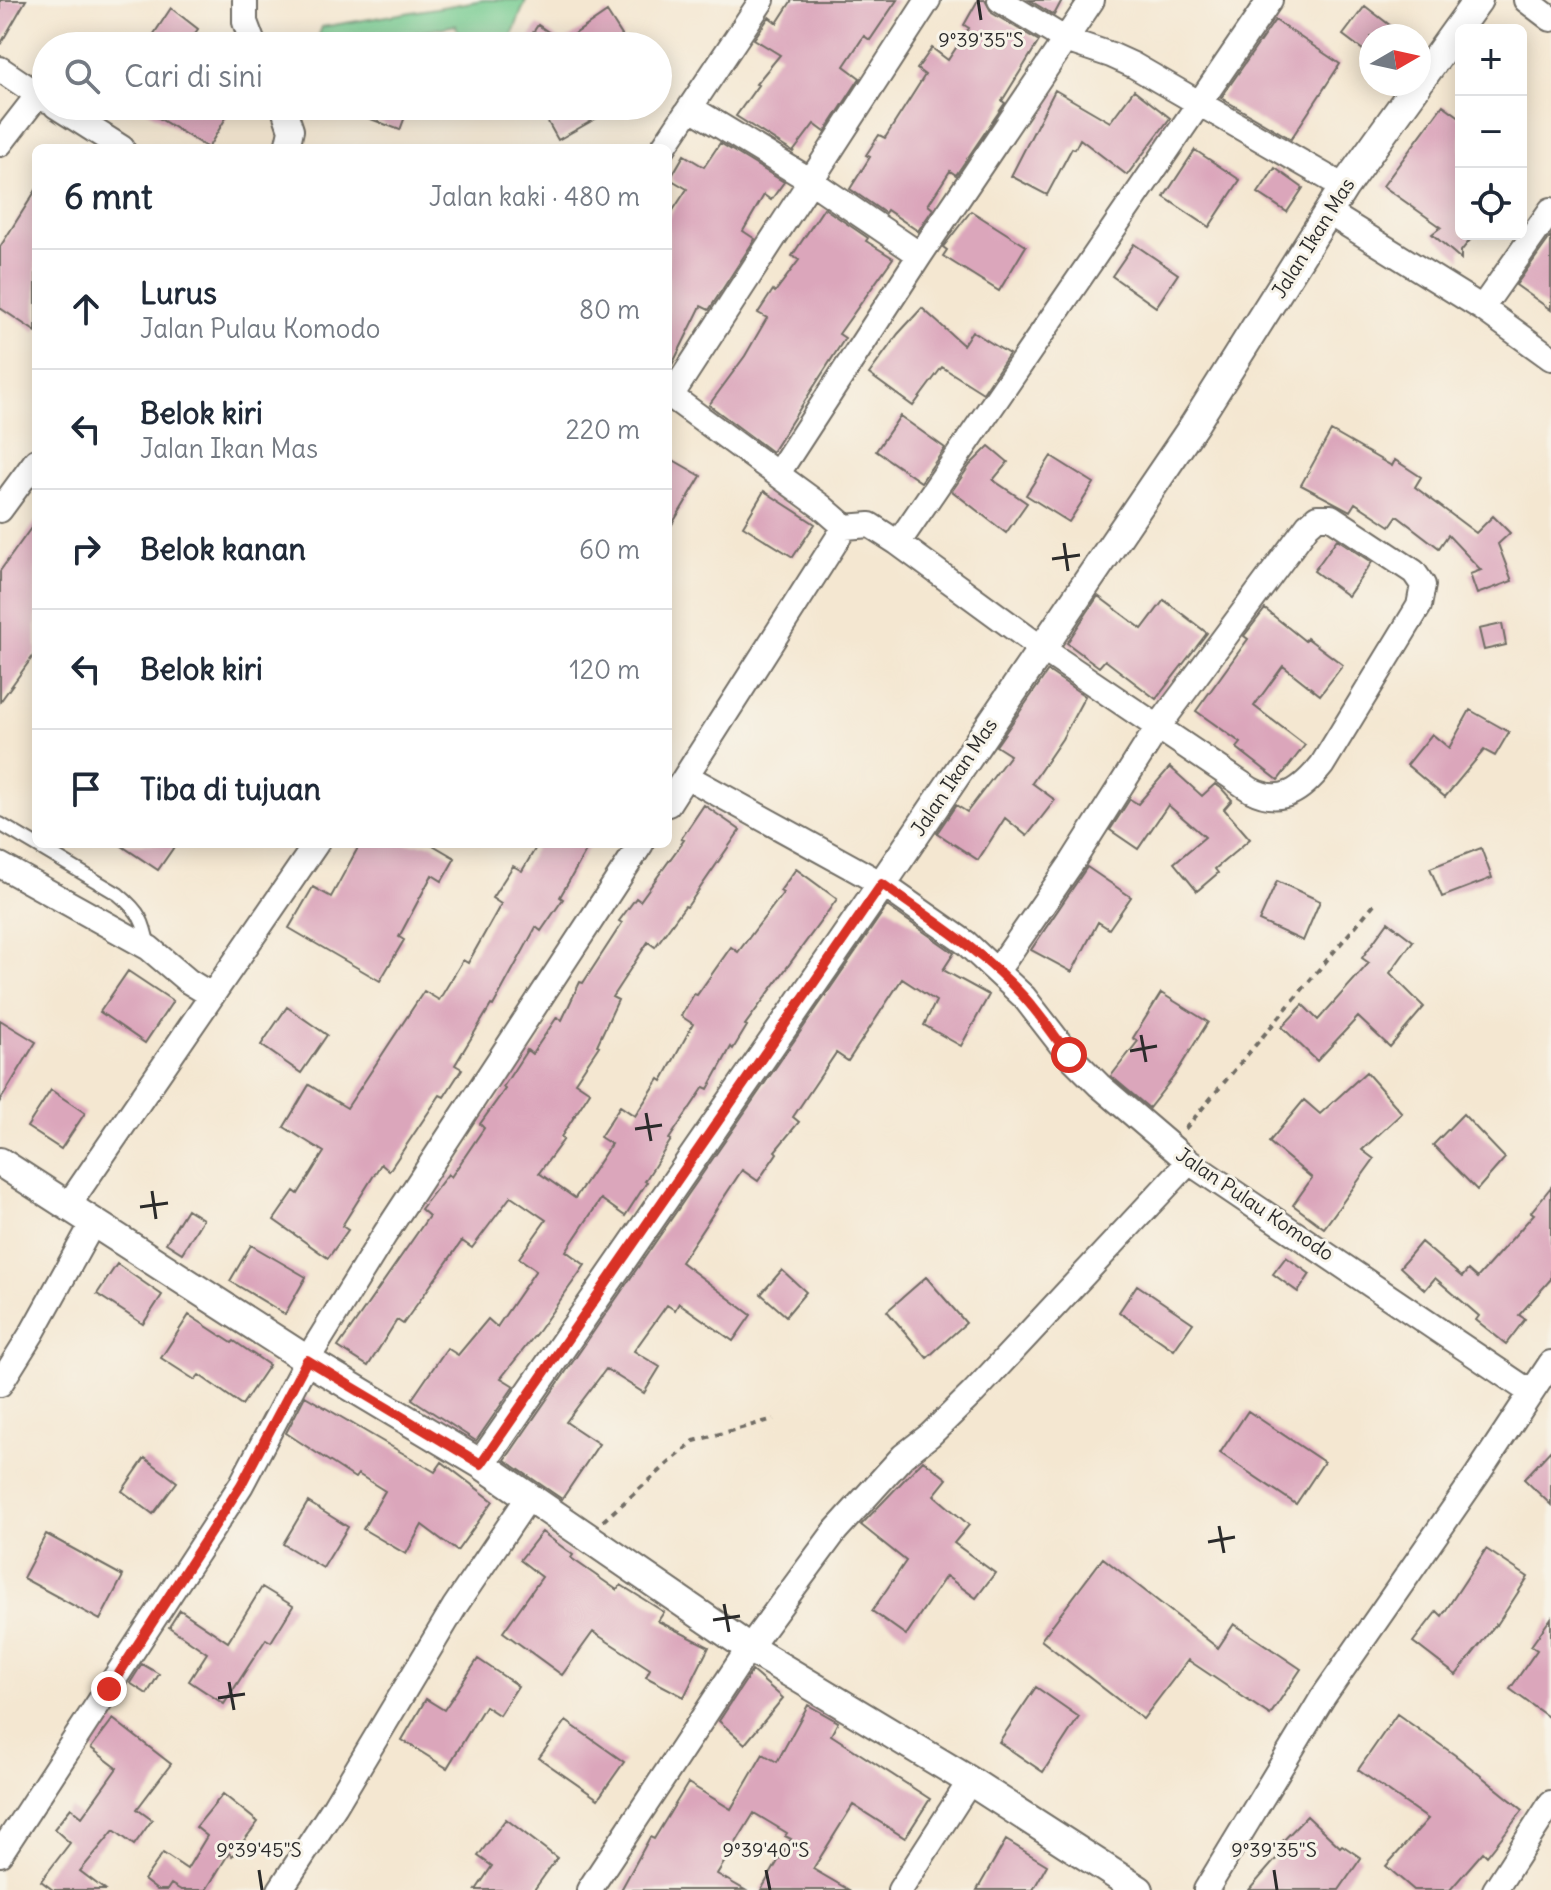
<!DOCTYPE html>
<html lang="id">
<head>
<meta charset="utf-8">
<style>
  :root { --surface:#fff; --page:#f2f2f3; --text:#1f2937; --muted:#747a83; --line:#e0e1e3 }
  body { margin:0; font-family:Delius,sans-serif; background:var(--page); color:var(--text) }
  .controls { position:absolute; right:24px; top:24px; display:grid; overflow:hidden; border-radius:12px; box-shadow:0 4px 20px #0003 }
  .controls button { width:72px; height:72px; display:grid; place-items:center; padding:0; border:0; border-bottom:2px solid var(--line); background:var(--surface); color:var(--text); font:40px sans-serif }
  .compass { position:absolute; left:1359px; top:24px; width:72px; height:72px; border-radius:50%; background:var(--surface); box-shadow:0 4px 20px #0003; rotate:81deg }
  .stop { position:absolute; width:24px; height:24px; margin:-18px; border:6px solid #d93025; border-radius:50%; background:#fff }
  .stop.end { background:#d93025; border-color:#fff; box-shadow:0 2px 8px #0008 }
  .list { margin:0; padding:0; list-style:none }
  h2 { display:flex; justify-content:space-between; align-items:center; height:104px; margin:0; padding:0 32px; font-size:34px }
  h2 small { font-size:26px; font-weight:400; color:var(--muted) }
  .list li { display:grid; grid-template-columns:52px 1fr auto; gap:24px; align-items:center; box-sizing:border-box; height:120px; padding:0 32px; border-top:2px solid var(--line) }
  .list b { display:block; font-size:30px; white-space:nowrap }
  .list p { margin:0; font-size:26px; white-space:nowrap; color:var(--muted) }
  .list em { font-size:26px; font-style:normal; color:var(--muted) }
  .icon { flex:none; width:44px; height:44px; fill:none; stroke:currentColor; stroke-width:2; stroke-linecap:round; stroke-linejoin:round }
  .map { position:relative; flex:none; width:1551px; height:1890px; overflow:hidden }
  .search { position:absolute; background:var(--surface); box-shadow:0 4px 20px #0003; left:32px; top:32px; width:640px; height:88px; display:flex; align-items:center; gap:20px; box-sizing:border-box; padding:0 28px; border-radius:44px; color:var(--muted); font-size:30px }
  .panel { position:absolute; background:var(--surface); box-shadow:0 4px 20px #0003; left:32px; top:144px; width:640px; height:704px; border-radius:12px }
  .map>svg:first-child { display:block }
  .green { fill:#74cb90; stroke:#507b5e; stroke-width:2 }
  .building { fill:#dba6bb }
  .lines { fill:none; stroke-linecap:round; stroke-linejoin:round }
  .service-casing { stroke:#716d65; stroke-width:16 }
  .minor-casing { stroke:#716d65; stroke-width:28 }
  .tertiary-casing { stroke:#716d65; stroke-width:32 }
  .path { stroke:#716d65; stroke-width:4; stroke-dasharray:6 6; stroke-linecap:butt }
  .service { stroke:#fff; stroke-width:12 }
  .minor { stroke:#fff; stroke-width:24 }
  .tertiary { stroke:#fff; stroke-width:28 }
  .route { stroke:#d93025; stroke-width:10 }
  .ticks { fill:none; stroke:#2b2b2b; stroke-width:3 }
  .labels { text-anchor:middle; stroke-width:6; stroke-linejoin:round; paint-order:stroke }
  .street-label { font-size:20px; fill:#2b2b2b; stroke:#f7f3e8 }
  .ticks-label { font-size:20px; text-anchor:middle; fill:#2b2b2b; stroke:#f7f3e8; stroke-width:6; stroke-linejoin:round; paint-order:stroke }
</style>
</head>
<body>
<div class="map">
<svg width="1551" height="1890" viewBox="0 0 1551 1890">
  <rect width="100%" height="100%" fill="#f7f3e8"/>
  <filter id="ink" filterUnits="userSpaceOnUse"><feTurbulence type="fractalNoise" baseFrequency=".0125" numOctaves="2"/><feDisplacementMap in="SourceGraphic" scale="16" xChannelSelector="R" yChannelSelector="G"/><feConvolveMatrix kernelMatrix="1 2 1 2 8 2 1 2 1" color-interpolation-filters="sRGB"/></filter>
  <filter id="wash" filterUnits="userSpaceOnUse"><feTurbulence type="fractalNoise" baseFrequency=".006" numOctaves="4" result="noise"/><feDisplacementMap in="SourceGraphic" scale="32" xChannelSelector="R" yChannelSelector="G"/><feGaussianBlur stdDeviation="1.8" result="paint"/><feColorMatrix in="noise" values="0 0 0 0 0 0 0 0 0 0 0 0 0 0 0 0 0 1.4 0 .05"/><feComposite in="paint" operator="in"/></filter>
  <g filter="url(#wash)">
    <rect width="100%" height="100%" fill="#f4e7d1"/>
    <path class="green" d="M484 0H526L511 38 512 46H461L456 25 414 33 416 46H315L322 27Z"/>
    <g id="blocks">
      <path class="building" d="M0 0H26L0 45Z
        M792 0H897L870 40 864 36 844 66 860 78 825 132 814 124 793 152 736 116 758 85 756 84 780 55 754 39 769 17 777 23Z
        M978 0H985L992 13 1039 41 1002 101 1005 103 956 175 950 171 928 205 933 209 918 231 887 210 885 213 850 189 870 157 866 155 879 135 885 138 925 75 917 69 932 48 948 60 969 28 964 25Z
        M1029 0H1062L1054 15Z
        M1365 6 1404 36H1371V56L1343 35Z
        M171 8 198 29 186 46H146Z
        M607 12 623 37 610 46H524L538 25 563 42Z
        M1275 20 1340 64 1291 139 1221 98Z
        M1055 90 1110 122 1134 90 1170 118 1127 175 1080 139 1075 149 1072 148 1047 195 1011 176Z
        M1443 105 1461 118V234H1475L1461 251V259L1432 234 1441 227 1383 186Z
        M139 106H233L208 148Z
        M342 106H409L400 130 341 108Z
        M539 106H618L558 140Z
        M720 143 784 182 771 200 764 195 743 231 755 239 709 310 701 306 668 373V218L687 189 670 179 684 155 704 167Z
        M1195 150 1240 180 1209 227 1164 197Z
        M1275 168 1303 188 1287 212 1258 193Z
        M36 190V332L0 308V247Z
        M824 208 868 238 866 241 893 258 839 334 845 338 772 452 709 405 745 356 767 318 758 313 773 290 775 292 799 260 792 256Z
        M971 211 1026 246 999 291 943 256 947 250 943 247Z
        M1551 236V310L1516 285Z
        M1134 244 1178 274 1156 307 1112 276Z
        M922 308 963 345 972 331 1009 354 983 393 942 367 913 406 869 374 898 334Z
        M900 416 945 448 921 482 876 451Z
        M1331 431 1392 466 1395 460 1421 477 1415 487 1476 533 1493 516 1510 533 1498 544 1512 581 1477 594 1470 574 1481 570 1448 535 1439 548 1397 516 1390 526 1355 503 1350 511 1301 485Z
        M989 446 1008 462 993 480 1027 503 1006 533 952 491 970 465Z
        M1051 456 1094 483 1069 522 1026 495Z
        M668 457 701 476 668 531Z
        M764 491 815 524 793 557 743 526Z
        M36 521V652L0 702V571Z
        M1337 539 1372 562 1348 596 1314 571Z
        M1098 596 1142 629 1164 600 1207 633 1156 699 1105 660 1099 667 1067 643Z
        M1265 609 1305 641 1307 638 1343 665 1320 695 1283 666 1254 706 1305 745 1278 780 1237 748 1241 743 1196 711 1248 639 1244 636Z
        M1502 624 1506 645 1484 650 1479 629Z
        M1048 671 1085 696 1062 739 1032 783 1055 800 1027 836 1005 818 978 860 937 833 956 805 967 812 1010 755 996 746Z
        M1470 710 1509 732 1495 756 1484 750 1445 797 1407 765 1432 734 1449 748Z
        M1170 767 1202 796 1215 784 1221 788 1232 800 1224 809 1250 839 1215 869 1218 873 1197 891 1174 863 1205 837 1168 805 1138 849 1110 830 1130 799 1138 804Z
        M704 805 740 830 687 907 685 906 655 947 648 942 612 997 618 1000 597 1045 599 1046 575 1082 590 1092 561 1137 564 1139 539 1173 575 1198 611 1144 600 1137 620 1106 635 1116 659 1079 662 1081 693 1024 681 1016 694 994 697 995 731 947 738 952 783 893 780 891 796 869 837 899 745 1025 747 1026 733 1049 731 1047 708 1089 704 1087 669 1139 671 1140 645 1181 647 1182 625 1216 601 1199 566 1251 585 1265 539 1330 501 1378 514 1386 476 1441 412 1399 447 1348 458 1355 488 1319 497 1327 536 1270 519 1258 546 1220 511 1196 472 1248 462 1241 403 1324 397 1320 368 1366 338 1347 429 1216 421 1209 448 1174 451 1177 484 1128 480 1124 505 1089 503 1087 527 1050 532 1054 557 1017 562 1020 580 982 583 983 622 923 619 921 636 898 640 901 684 840 681 839Z
        M119 844H176L158 870Z
        M360 844H431L455 858 442 881 432 875 399 937 404 940 380 981 289 928 313 887 331 897Z
        M538 844H590L560 897 563 899 541 931 536 927 493 1006 491 1005 455 1065 462 1069 444 1097 440 1095 389 1171 381 1164 342 1226 348 1230 328 1258 274 1220 294 1191 298 1194 324 1152 284 1127 309 1085 347 1108 424 991 439 1000 463 960 468 963 501 904 492 898 513 866 522 871Z
        M1481 848 1492 878 1442 897 1430 868Z
        M1087 867 1131 897 1109 929 1098 922 1072 972 1031 950Z
        M1277 881 1320 901 1303 941 1259 921Z
        M887 906 954 953 943 970 989 995 961 1046 924 1025 936 1001 902 979 848 1061 836 1053 793 1117 799 1122 775 1151 777 1153 758 1181 742 1170 681 1262 751 1315 733 1341 679 1303 675 1310 667 1305 634 1351 660 1367 644 1393 606 1369 566 1422 599 1444 562 1499 505 1460Z
        M1388 922 1413 941 1390 973 1424 1007 1390 1047 1358 1017 1317 1061 1282 1027 1303 1005 1318 1020 1369 963 1362 958Z
        M128 971 173 1001 145 1043 100 1012Z
        M1161 993 1208 1022 1175 1075 1149 1108 1111 1076 1138 1041 1133 1038Z
        M287 1007 327 1035 301 1073 261 1045Z
        M0 1020 36 1042 0 1101Z
        M1366 1072 1402 1113 1362 1150 1374 1159 1324 1228 1293 1205 1312 1178 1269 1142 1304 1100 1320 1114Z
        M51 1090 85 1113 61 1149 27 1127Z
        M1463 1114 1505 1158 1477 1190 1433 1145Z
        M1551 1187V1279L1519 1315 1525 1319 1506 1344 1476 1320 1479 1316 1435 1278 1425 1290 1400 1267 1421 1242 1462 1277 1468 1270 1477 1278 1534 1214 1531 1212Z
        M187 1209 203 1219 182 1253 166 1243Z
        M251 1245 306 1277 285 1314 230 1281Z
        M1286 1257 1310 1274 1298 1292 1273 1274Z
        M117 1264 162 1295 143 1324 97 1294Z
        M782 1270 806 1292 786 1316 761 1294Z
        M926 1277 966 1323 927 1358 887 1311Z
        M1137 1285 1193 1323 1174 1350 1119 1312Z
        M189 1315 232 1343 234 1341 269 1365 242 1405 199 1375 195 1380 161 1358Z
        M305 1396 435 1472 442 1462 493 1501 457 1551 422 1525 406 1554 363 1529 385 1491 358 1474 355 1478 286 1433Z
        M1248 1411 1324 1462 1296 1504 1220 1453Z
        M1551 1450V1505L1524 1479Z
        M145 1458 177 1482 153 1514 122 1491Z
        M923 1460 947 1479 934 1495 969 1525 954 1543 995 1573 976 1598 946 1576 906 1635 872 1611 906 1561 861 1525Z
        M308 1502 348 1527 323 1568 283 1544Z
        M542 1532 573 1555 571 1558 617 1590 621 1585 664 1612 658 1621 709 1647 684 1697 646 1677 650 1669 593 1632 562 1675 503 1632 542 1577 520 1560Z
        M46 1534 123 1576 100 1620 23 1578Z
        M1486 1549 1528 1577 1497 1625 1496 1624 1456 1675 1413 1642 1437 1611 1442 1616Z
        M1103 1558 1218 1648 1234 1624 1301 1669 1270 1715 1188 1660 1143 1719 1041 1640Z
        M262 1587 293 1606 271 1642 266 1639 224 1704 189 1681 207 1653 169 1627 180 1610 228 1642Z
        M1551 1618V1719L1510 1689 1537 1650 1531 1646Z
        M478 1659 518 1686 499 1715 485 1706 447 1768 402 1740 426 1699 444 1710Z
        M142 1664 159 1674 147 1694 130 1683Z
        M752 1671 783 1698 745 1744 719 1721Z
        M1036 1687 1079 1717 1043 1772 999 1742Z
        M808 1705 838 1722 831 1735 930 1799 905 1838 853 1805 813 1869 849 1890H761L791 1839 785 1836 787 1833 754 1813 717 1874 745 1890H621L650 1837 654 1839 688 1783 731 1809 763 1754 777 1762Z
        M1397 1714 1455 1755 1523 1810 1487 1856 1483 1852 1450 1890H1414L1386 1866 1428 1819 1358 1770Z
        M113 1719 171 1764 137 1809 152 1820 134 1845 114 1830 80 1871 105 1890H53L41 1881 70 1843 54 1829 71 1808 82 1817 117 1768 91 1748Z
        M566 1721 624 1762 598 1799 539 1758Z
        M223 1794 258 1822 232 1856 229 1853 206 1890H181L171 1884 167 1890H157L144 1880 163 1853 187 1869 207 1836 196 1827Z
        M1307 1816 1340 1847 1342 1845 1361 1858 1339 1890H1249L1283 1851 1278 1846Z
        M506 1819 557 1858 534 1890H476L492 1866 478 1856Z
        M1006 1840 1047 1865 1033 1890H977Z"/>
    </g>
  </g>
  <g filter="url(#ink)">
    <use href="#blocks" fill-opacity="0" stroke="#716d65" stroke-width="2"/>
    <g class="lines">
      <g class="service-casing">
        <path id="service" d="M0 824 118 894C140 912 144 921 149 948"/>
      </g>
      <g class="minor-casing">
        <path id="minor" d="M245 0V22L254 46
          M1000 0 1066 40 1111 55 1133 65 1344 187
          M1526 0 1551 19
          M0 69 46 100
          M56 106 122 148
          M283 106 291 130 287 148
          M691 108 811 181 920 255
          M0 144 38 95
          M663 148 762 0
          M1329 213 1482 308 1551 358
          M1482 308 1551 210
          M668 394 822 507 845 527 870 525 898 543 1041 648 1251 790C1282 806 1302 790 1322 765L1419 606 1423 585 1414 572 1331 517H1317L1308 525 1158 727 1073 861 997 971
          M671 396 928 0
          M778 473 920 255 1092 0
          M0 510 36 461
          M898 543 1270 0
          M686 776 882 884 966 943 1024 997 1069 1055 1099 1085 1189 1162 1530 1392
          M668 804 845 527
          M0 865 149 948 188 981 211 995
          M69 1204 316 844
          M0 1384 32 1333 94 1221
          M0 1854 241 1485 307 1360 385 1234 641 844
          M280 1890 335 1806 455 1606 528 1498
          M589 1890 749 1648 836 1530 903 1456 930 1435 974 1392 1189 1162
          M900 1890 970 1781
          M1206 1890 1323 1697 1477 1475 1551 1363
          M1495 1890 1551 1803"/>
      </g>
      <g class="tertiary-casing">
        <path id="tertiary" d="M1419 82 1478 0
          M0 1162 307 1360 481 1464 749 1648 970 1781 1139 1890
          M481 1464 882 884 1194 425 1344 187 1418 84"/>
      </g>
      <path class="path" d="M1185 1129 1374 904
        M603 1521 694 1441 774 1419"/>
      <use href="#service" class="service"/>
      <use href="#minor" class="minor"/>
      <use href="#tertiary" class="tertiary"/>
    </g>
  </g>
  <g class="lines" filter="url(#ink)">
    <path class="route" d="M109 1689 241 1485 307 1360 481 1464 882 884C931 919 982 951 1023 996 1040 1014 1054 1036 1069 1055"/>
  </g>
  <path class="ticks" d="M978 0 981 20M1064 543 1068 571M1052 559 1080 555M1141 1035 1146 1062M1130 1051 1157 1046M646 1113 651 1141M635 1129 662 1125M152 1191 156 1219M140 1207 168 1203M1219 1526 1224 1553M1208 1542 1235 1537M724 1604 729 1632M713 1620 740 1616M229 1682 234 1710M218 1698 245 1694M259 1870 262 1890M766 1870 770 1890M1274 1870 1277 1890"/>
  <g class="labels">
    <g class="street-label">
      <text transform="translate(1313 238) rotate(-58)" y="7">Jalan Ikan Mas</text>
      <text transform="translate(954 777) rotate(-56)" y="7">Jalan Ikan Mas</text>
      <text transform="translate(1255 1204) rotate(34)" y="7">Jalan Pulau Komodo</text>
    </g>
  </g>
  <g class="ticks-label">
    <text x="981" y="47">9°39'35"S</text>
    <text x="259" y="1857">9°39'45"S</text>
    <text x="766" y="1857">9°39'40"S</text>
    <text x="1274" y="1857">9°39'35"S</text>
  </g>
</svg>
<div class="controls">
<button>+</button>
<button>−</button>
<button><svg class="icon" aria-label="locate" viewBox="0 0 24 24"><circle cx="12" cy="12" r="6"/><path d="M12 2v4M12 18v4M2 12h4M18 12h4"/></svg></button>
</div>
<svg class="compass" viewBox="-18 -18 36 36"><path d="M0-13l5 13h-10z" fill="#e53935"/><path d="M0 13l5-13h-10z" fill="#747a83"/></svg>
<div class="stop" style="left:1069px;top:1055px"></div>
<div class="stop end" style="left:109px;top:1689px"></div>
<div class="search"><svg class="icon" aria-label="search" viewBox="0 0 24 24"><circle cx="10" cy="10" r="6"/><path d="M15 15l6 6"/></svg>Cari di sini</div>
<section class="panel">
<h2>6 mnt<small>Jalan kaki · 480 m</small></h2>
<ul class="list">
<li><svg class="icon" aria-label="ahead" viewBox="0 0 24 24"><path d="M12 20V5M6 11l6-6 6 6"/></svg><div><b>Lurus</b><p>Jalan Pulau Komodo</p></div><em>80 m</em></li>
<li><svg class="icon" aria-label="left" viewBox="0 0 24 24"><path d="M17 20v-9H6M10 6l-5 5 5 5"/></svg><div><b>Belok kiri</b><p>Jalan Ikan Mas</p></div><em>220 m</em></li>
<li><svg class="icon" aria-label="right" viewBox="0 0 24 24"><path d="M7 20v-9h11M14 6l5 5-5 5"/></svg><div><b>Belok kanan</b></div><em>60 m</em></li>
<li><svg class="icon" aria-label="left" viewBox="0 0 24 24"><path d="M17 20v-9H6M10 6l-5 5 5 5"/></svg><div><b>Belok kiri</b></div><em>120 m</em></li>
<li><svg class="icon" aria-label="arrive" viewBox="0 0 24 24"><path d="M6 21V4h12l-3 4 3 4H6"/></svg><div><b>Tiba di tujuan</b></div></li>
</ul>
</section>
</div>
</body>
</html>
